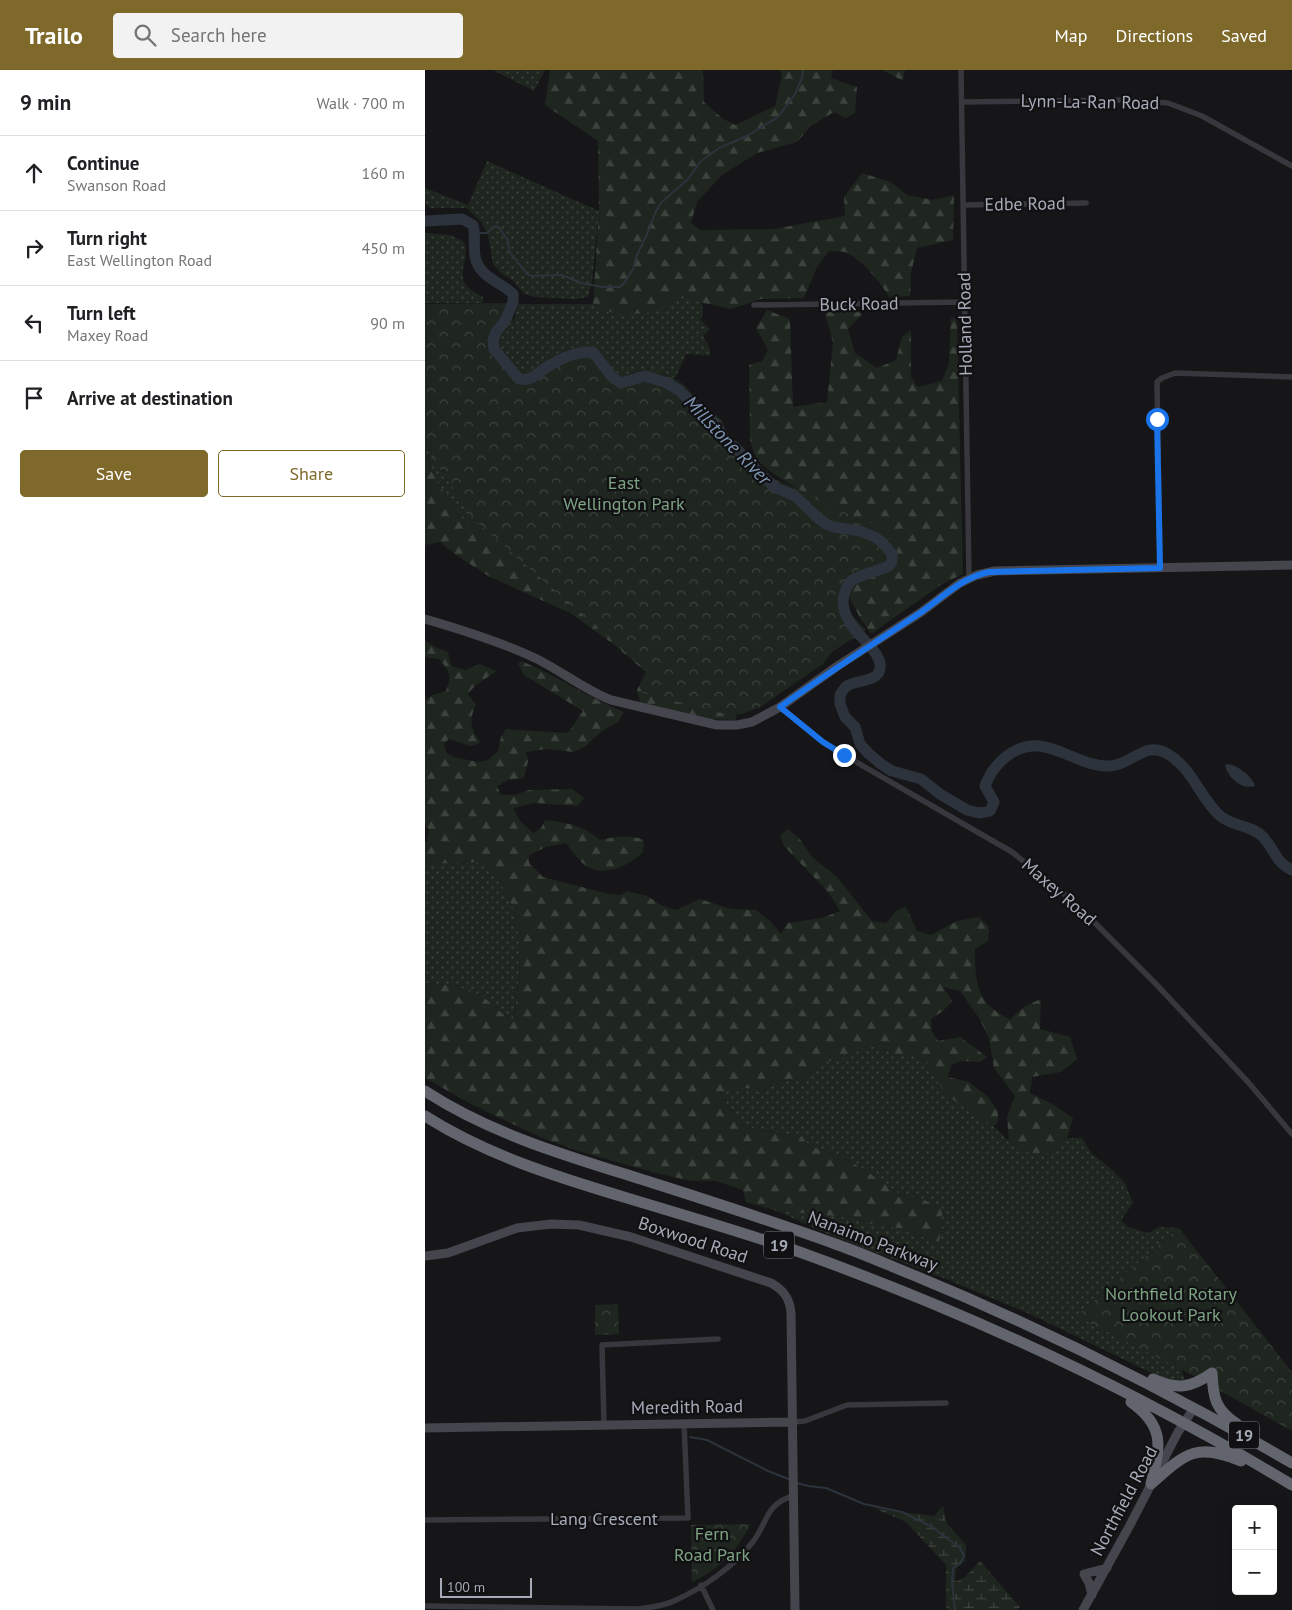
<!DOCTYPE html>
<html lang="en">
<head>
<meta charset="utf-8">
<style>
  :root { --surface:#fff; --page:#f2f2f2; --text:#202124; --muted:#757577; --line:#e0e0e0; --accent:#7f692a }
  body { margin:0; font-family:"PT Sans",sans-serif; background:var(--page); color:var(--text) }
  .controls { position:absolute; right:15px; bottom:15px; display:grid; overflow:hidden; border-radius:5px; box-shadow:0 5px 20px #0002 }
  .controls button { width:45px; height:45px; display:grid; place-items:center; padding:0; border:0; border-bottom:1px solid var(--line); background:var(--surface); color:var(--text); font:25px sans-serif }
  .scale { position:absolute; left:15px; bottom:12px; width:92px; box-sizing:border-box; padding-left:5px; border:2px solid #a7abb8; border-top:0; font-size:14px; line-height:18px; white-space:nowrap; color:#a7abb8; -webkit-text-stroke:4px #111113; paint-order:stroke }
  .stop { position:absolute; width:15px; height:15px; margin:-11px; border:4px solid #1a73e8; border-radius:50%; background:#fff }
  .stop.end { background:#1a73e8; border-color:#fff; box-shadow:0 1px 5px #0008 }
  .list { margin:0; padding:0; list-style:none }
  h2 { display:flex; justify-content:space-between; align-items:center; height:65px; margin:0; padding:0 20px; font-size:21px }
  h2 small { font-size:16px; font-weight:400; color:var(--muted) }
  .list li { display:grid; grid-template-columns:32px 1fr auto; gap:15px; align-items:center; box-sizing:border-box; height:75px; padding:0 20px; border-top:1px solid var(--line) }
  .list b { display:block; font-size:19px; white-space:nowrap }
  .list p { margin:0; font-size:16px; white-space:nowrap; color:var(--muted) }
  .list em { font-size:16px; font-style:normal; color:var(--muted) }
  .actions { display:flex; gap:10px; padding:15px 20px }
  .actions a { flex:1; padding:11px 0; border:1px solid var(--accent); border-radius:5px; text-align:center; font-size:18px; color:var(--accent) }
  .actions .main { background:var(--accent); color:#fff }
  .icon { flex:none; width:28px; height:28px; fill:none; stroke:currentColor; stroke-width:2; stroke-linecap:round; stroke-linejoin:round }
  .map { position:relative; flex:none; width:867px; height:1540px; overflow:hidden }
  header { display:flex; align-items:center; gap:30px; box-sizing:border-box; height:70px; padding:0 25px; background:var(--accent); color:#fff }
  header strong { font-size:24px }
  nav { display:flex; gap:28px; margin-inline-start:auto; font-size:18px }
  .search { width:350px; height:45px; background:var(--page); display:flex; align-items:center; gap:12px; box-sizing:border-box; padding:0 18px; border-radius:5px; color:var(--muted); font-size:19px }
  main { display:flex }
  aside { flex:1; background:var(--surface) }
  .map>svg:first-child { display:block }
  .grass { fill:url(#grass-dots) }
  .forest { fill:url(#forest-firs) }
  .wetland { fill:url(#wetland-marsh) }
  .park { fill:url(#park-crowns) }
  .water { fill:#2c333c }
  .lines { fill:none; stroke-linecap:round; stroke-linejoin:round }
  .stream { stroke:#2c333c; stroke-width:2 }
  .river { stroke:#2c333c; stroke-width:11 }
  .street { stroke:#37373d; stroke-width:5.5 }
  .secondary { stroke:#45464d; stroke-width:9 }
  .highway { stroke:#63656e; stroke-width:11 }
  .route { stroke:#1a73e8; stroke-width:6 }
  .labels { text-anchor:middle; stroke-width:4.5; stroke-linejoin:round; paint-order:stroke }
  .shield { fill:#111113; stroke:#7a7d86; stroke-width:1 }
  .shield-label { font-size:16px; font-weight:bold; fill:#a7abb8 }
  .street-label { font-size:18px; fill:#a7abb8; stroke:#111113 }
  .park-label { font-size:18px; fill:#7ea383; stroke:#111113 }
  .water-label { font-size:19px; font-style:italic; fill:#7e96b3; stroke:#111113 }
</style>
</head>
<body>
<header>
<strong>Trailo</strong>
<div class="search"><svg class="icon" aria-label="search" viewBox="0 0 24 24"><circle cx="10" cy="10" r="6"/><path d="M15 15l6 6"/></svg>Search here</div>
<nav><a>Map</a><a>Directions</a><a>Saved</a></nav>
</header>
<main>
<aside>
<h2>9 min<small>Walk · 700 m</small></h2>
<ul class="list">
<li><svg class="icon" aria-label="ahead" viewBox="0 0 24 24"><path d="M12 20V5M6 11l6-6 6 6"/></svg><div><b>Continue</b><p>Swanson Road</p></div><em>160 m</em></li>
<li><svg class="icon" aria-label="right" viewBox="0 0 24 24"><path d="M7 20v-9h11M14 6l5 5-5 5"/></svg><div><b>Turn right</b><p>East Wellington Road</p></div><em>450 m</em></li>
<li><svg class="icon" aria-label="left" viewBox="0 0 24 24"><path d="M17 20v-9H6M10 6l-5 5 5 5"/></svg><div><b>Turn left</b><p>Maxey Road</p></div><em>90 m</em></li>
<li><svg class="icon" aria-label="arrive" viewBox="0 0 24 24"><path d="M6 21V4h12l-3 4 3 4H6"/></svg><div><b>Arrive at destination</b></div></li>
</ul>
<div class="actions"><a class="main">Save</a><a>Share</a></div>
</aside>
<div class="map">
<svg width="867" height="1540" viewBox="0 0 867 1540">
  <defs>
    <pattern id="grass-dots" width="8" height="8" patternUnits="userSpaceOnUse" patternTransform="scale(1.25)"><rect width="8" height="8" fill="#1e261f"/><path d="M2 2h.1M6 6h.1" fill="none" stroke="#3c433d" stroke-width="1.8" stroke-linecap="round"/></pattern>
    <pattern id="forest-firs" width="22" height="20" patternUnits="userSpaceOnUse" patternTransform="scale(1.25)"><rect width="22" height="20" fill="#1e261f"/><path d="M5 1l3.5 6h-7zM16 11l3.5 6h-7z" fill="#3c433d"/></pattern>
    <pattern id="wetland-marsh" width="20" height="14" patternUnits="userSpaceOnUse" patternTransform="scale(1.25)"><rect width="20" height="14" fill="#1e261f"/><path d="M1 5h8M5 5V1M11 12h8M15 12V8" fill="none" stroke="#3c433d"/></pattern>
    <pattern id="park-crowns" width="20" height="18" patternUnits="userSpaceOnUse" patternTransform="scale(1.25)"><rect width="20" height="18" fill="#1e261f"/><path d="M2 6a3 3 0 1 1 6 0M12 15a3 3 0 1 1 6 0" fill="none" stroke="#3c433d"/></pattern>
  </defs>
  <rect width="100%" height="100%" fill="#161618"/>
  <path class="grass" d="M68 0H120L109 21Z
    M62 91 174 141 167 212 163 227 151 229 110 227 99 224 88 211 75 202 68 194 63 165 56 152 42 138H5L0 133V118L43 135Z
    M0 163 25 165 38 171C47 184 31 202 41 215 45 220 53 224 58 227L57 233H0Z
    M254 224 277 232 278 245 275 250 285 259 278 266C282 273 286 278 285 286L261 284 251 307 248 308 239 304 217 299C193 313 186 301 176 280 160 274 141 278 127 287 117 293 109 306 97 302L91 293 76 279 77 263 88 254 93 234H168L192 245Z
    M0 352 62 459 39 451 12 412 0 379Z
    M60 792C68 804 79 817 85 831 101 865 94 913 88 949L84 950 71 937 32 916 0 913V794Z
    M440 977H454L472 985H487L505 994 514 1014 527 1029 568 1056 584 1071 624 1083 642 1068H657L667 1084 685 1098 700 1113 708 1133 696 1150 703 1157 723 1163 734 1157 754 1158 653 1244 756 1298 760 1312 737 1308 605 1244 521 1209 405 1165 352 1141 422 1147 451 1155 481 1159 513 1174 495 1128 477 1126 440 1100 415 1086 385 1076 376 1066 335 1060 314 1054 295 1022 319 1018 339 1019 360 1011 379 1009 397 993 415 989Z"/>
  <path class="forest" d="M125 0H278L279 32 297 48 310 55 350 36 357 6 355 0H408L406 8 432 17 430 43 421 48 409 42 387 55 372 72 332 83 297 105 272 132 266 153 275 160 349 159 420 146 419 127 437 103 466 112 482 125 508 130 529 125 528 170 492 178 486 203 485 226 464 227C457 213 434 187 420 182 415 181 409 181 404 181L392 197 379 228 336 229 306 239 270 231 254 224 244 237 222 243 192 245 168 234 174 141 173 71 120 35Z
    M457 0H480L478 11Z
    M427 238 437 244 423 259 430 283 452 298 471 290 477 267 486 260V307L493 317 517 311 524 293 526 247 532 250 538 504 517 514 446 564 434 546 425 528 416 497 377 422 346 402 332 390 325 371 324 295 337 291 343 280 331 258 342 240 365 249 368 337 402 332 408 272 400 243Z
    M0 379 12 412 39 451 62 459 312 633 311 650 281 649 215 632 212 620 221 602 188 574 145 543 65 507 31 485 15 472 0 475Z
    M0 570 10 577 23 582 26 596 40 600 55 594 71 601C61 609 50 614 43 624L51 635C43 650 46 660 56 673L45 676 24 669 19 674 21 682 28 687 53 692 63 690 73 681 76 667 81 659 143 663 158 641 99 605 93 594 96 591C132 605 163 628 199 642L193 652 177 661 162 675 149 682 121 679 101 682 103 691 99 708 83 710 72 716 76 725H90L104 720 147 719 159 728 153 736 109 733 88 738 95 751 108 763 116 758 120 750C143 753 157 755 175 770 190 767 204 764 219 770L218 782C205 795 181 807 163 797 154 792 147 780 141 773L121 777 104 785V793L118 807 184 824 196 825 202 821 222 826 238 836 251 840 275 829 306 839 331 840 346 852 356 864 363 853 397 848 415 841 403 822 359 776 355 766 363 759 375 769 387 787 412 807 447 851 461 853 472 840 481 837 492 861 506 865 532 851 554 847 564 857 563 871 550 879C550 896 550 919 562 933 567 940 578 945 585 950 594 939 603 934 616 929L615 959 645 967 652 989 636 1002 607 1007 605 1023 629 1035 648 1048 642 1068 624 1083H604L584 1071 582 1047 590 1026 569 998 564 968 554 948 535 921 518 917 527 931 518 941 506 949 507 962 513 971 535 967 562 987 555 992 537 991 526 995 523 1007 544 1012 562 1026 573 1041V1052L568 1056 527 1029 514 1014 505 994 487 985H472L454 977H440L415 989 397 993 379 1009 360 1011 339 1019 319 1018 295 1023 314 1054 335 1060 376 1066 385 1076 415 1086 440 1100 477 1126 495 1128 517 1139V1159L513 1174 481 1159 451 1155 422 1147 352 1141 321 1132 318 1120 291 1111H266L231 1103 153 1081 115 1067 44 1033 0 1008V913C42 916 54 919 84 950L88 949C95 914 100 864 85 831 79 817 68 804 60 792L0 794V772H2L4 759 0 756V630L8 625 21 621C27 605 25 602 14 589L0 587Z"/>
  <path class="wetland" d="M518 1436 521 1452 541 1475 540 1491 531 1499 530 1512 540 1507 555 1491 595 1537 591 1540H523L521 1537V1495L481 1452 451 1439 509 1446Z"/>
  <path class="park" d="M86 233 88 241V254L77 263 76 279 91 293 97 302H106C111 299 114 296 119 292 134 280 157 273 176 280L184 296 190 303 201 305 209 304 217 299H225L252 310 260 316 274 332 297 350 303 369 308 375 328 389 345 407 384 424 399 434 407 436 429 447 443 450 454 458 469 472 472 480 470 488 455 496 429 501C418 511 421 529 423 542L441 560 407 582 398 594 335 637 317 644 304 645 218 623 224 603 49 450 0 376V234Z
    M754 1158 867 1302V1361L763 1303 651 1246Z
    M193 1234 194 1264 170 1265V1235Z
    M325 1454C315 1479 292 1501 267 1512L266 1455Z"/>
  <path class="water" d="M802 694C811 694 828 707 830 716 817 720 804 709 800 696Z"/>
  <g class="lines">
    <path class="stream" d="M51 163H62L70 156 74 158 83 170 84 181 102 204 107 206 137 205 156 213 178 217H195L200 212 208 199 212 185 222 164 231 141 236 133 263 109 276 91 294 78 322 66 353 47 370 24 377 8 378 0
      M265 1367 282 1370 343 1401 366 1410
      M372 1413 383 1416 401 1418 439 1434 477 1442 507 1457 535 1478 539 1486 535 1493 528 1498 527 1512 530 1540"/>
    <path class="river" d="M0 151 37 149 48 155C51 166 48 175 50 186 54 208 75 211 88 224V232L80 251 71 262 68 270 69 279 94 309C107 312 112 303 122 297 136 288 152 281 168 282L187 307 196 313 220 306 239 312 254 320 273 340 290 353 301 371 310 377 337 406 351 418 370 426 393 448 401 454 408 457 435 461 450 467 457 472 467 484V491L464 496C454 501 432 505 425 512 421 517 419 524 418 530 417 561 459 578 455 599 453 612 430 610 422 616 419 618 417 622 415 625V634L420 647 430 657 435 674 443 683 456 694 467 701 496 709 515 724 542 740 554 743 565 741 569 732 560 716C565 703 571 694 582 686 619 658 647 697 685 696 706 695 720 671 741 683 768 698 773 725 794 745 807 757 827 755 838 767 850 780 850 792 867 800"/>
    <path class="street" d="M536 0 544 508
      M537 32 702 30 743 33 777 46 867 96
      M539 135 661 133
      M329 235 539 232
      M735 497 732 312 737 308 750 303 867 307
      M355 637 398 672 419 685 587 782 648 831 730 913 823 1012 867 1064
      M368 1352 380 1351 422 1335 521 1333
      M179 1355 177 1275 293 1269
      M0 1450 263 1448 259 1353
      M276 1515 288 1540
      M0 1536 214 1539C227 1537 240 1536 251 1530 278 1518 309 1496 327 1473 343 1453 340 1434 368 1426"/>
    <path class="secondary" d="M0 549C38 560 77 572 112 589 138 602 160 620 186 630L292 655H312L327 652 355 637 414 595 495 543 535 513 552 505 570 501 867 495
      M0 1186 23 1183 92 1158 126 1154 154 1155 206 1167 346 1213C359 1220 365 1229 366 1243L370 1540
      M0 1358 368 1352
      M667 1525 664 1513 659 1504 682 1498
      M658 1540 705 1455 753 1362 769 1338"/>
    <path class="highway" d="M0 1021C63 1062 135 1084 206 1106 275 1128 345 1150 413 1175 439 1184 463 1195 488 1205 619 1259 745 1322 867 1393
      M0 1046C61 1085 132 1107 202 1128 258 1145 314 1161 369 1180 542 1242 710 1320 867 1415
      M787 1303C788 1327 790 1340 812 1354
      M728 1309C752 1320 766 1318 787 1303
      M706 1332C741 1357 735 1377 726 1414
      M727 1413C760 1384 771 1372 816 1391"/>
  </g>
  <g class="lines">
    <path class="route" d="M419 685 398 672 355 637C400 605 446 575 492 545 516 529 535 508 564 502L735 498 732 349"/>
  </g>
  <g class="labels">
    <g class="shield">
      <rect x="339" y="1161.5" width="30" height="27" rx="4"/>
      <rect x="804" y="1351.5" width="30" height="27" rx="4"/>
    </g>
    <g class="shield-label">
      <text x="354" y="1181">19</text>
      <text x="819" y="1371">19</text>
    </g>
    <g class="street-label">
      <text transform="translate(665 32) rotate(1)" y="6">Lynn-La-Ran Road</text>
      <text transform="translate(600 134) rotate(-1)" y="6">Edbe Road</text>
      <text transform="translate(434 234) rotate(-1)" y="6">Buck Road</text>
      <text transform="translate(540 254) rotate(-91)" y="6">Holland Road</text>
      <text transform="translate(634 822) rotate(41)" y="6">Maxey Road</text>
      <text transform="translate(268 1170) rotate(18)" y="6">Boxwood Road</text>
      <text transform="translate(448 1171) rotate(21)" y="6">Nanaimo Parkway</text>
      <text transform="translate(262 1337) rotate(-1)" y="6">Meredith Road</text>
      <text transform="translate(699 1431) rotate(-62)" y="6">Northfield Road</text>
      <text x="179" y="1455">Lang Crescent</text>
    </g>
    <g class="park-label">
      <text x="199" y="419">East<tspan x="199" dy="21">Wellington Park</tspan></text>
      <text x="746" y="1230">Northfield Rotary<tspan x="746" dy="21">Lookout Park</tspan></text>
      <text x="287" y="1470">Fern<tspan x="287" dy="21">Road Park</tspan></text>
    </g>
    <g class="water-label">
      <text transform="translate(303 370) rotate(46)" y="7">Millstone River</text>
    </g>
  </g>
</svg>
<div class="controls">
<button>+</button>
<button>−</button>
</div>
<div class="scale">100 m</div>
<div class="stop" style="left:732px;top:349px"></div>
<div class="stop end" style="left:419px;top:685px"></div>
</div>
</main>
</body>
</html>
